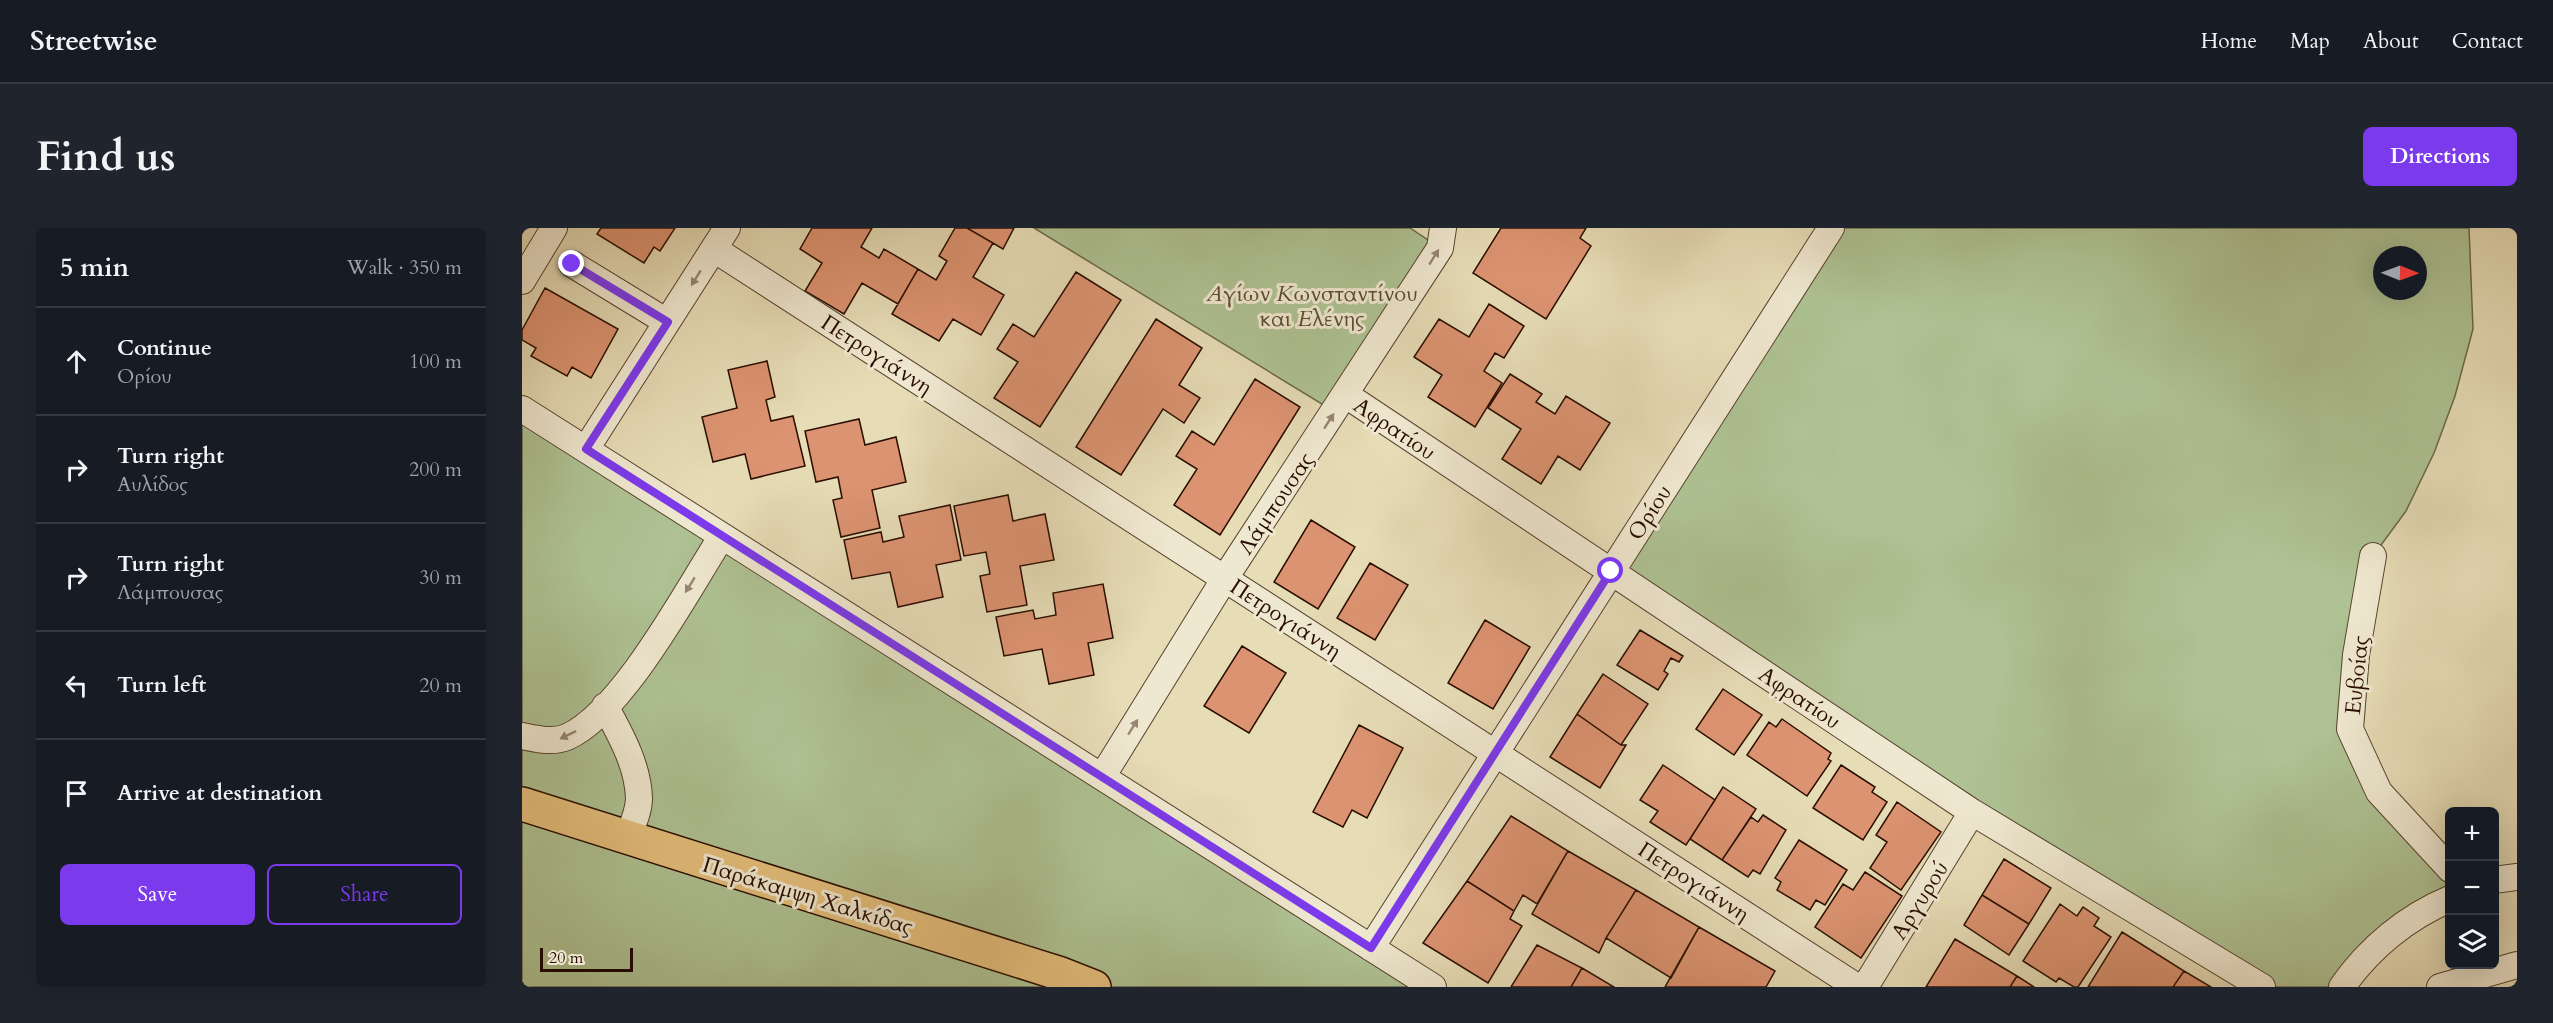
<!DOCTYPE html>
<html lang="en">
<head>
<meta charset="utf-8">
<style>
  :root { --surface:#171b24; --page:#20242c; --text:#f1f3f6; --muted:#9ea1a6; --line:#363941; --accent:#7c3aed }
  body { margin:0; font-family:Cardo,serif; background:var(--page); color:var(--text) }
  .controls { position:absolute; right:18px; bottom:18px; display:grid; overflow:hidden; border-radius:9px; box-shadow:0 6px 24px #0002 }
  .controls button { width:54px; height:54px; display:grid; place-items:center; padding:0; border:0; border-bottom:2px solid var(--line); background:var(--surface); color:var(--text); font:30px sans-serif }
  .compass { position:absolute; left:1851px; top:18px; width:54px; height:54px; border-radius:50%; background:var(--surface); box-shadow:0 6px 24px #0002; rotate:91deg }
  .scale { position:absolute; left:18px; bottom:15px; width:93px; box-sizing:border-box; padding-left:6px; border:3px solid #290d00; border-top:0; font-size:16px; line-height:21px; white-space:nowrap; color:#290d00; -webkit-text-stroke:4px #efe8d0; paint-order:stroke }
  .stop { position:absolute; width:18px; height:18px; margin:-14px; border:4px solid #7c3aed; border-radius:50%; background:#fff }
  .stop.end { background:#7c3aed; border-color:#fff; box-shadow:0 2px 6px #0008 }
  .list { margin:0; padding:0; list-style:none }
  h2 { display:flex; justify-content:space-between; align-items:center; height:78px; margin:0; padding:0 24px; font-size:26px }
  h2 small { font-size:20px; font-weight:400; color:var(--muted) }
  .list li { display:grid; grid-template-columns:39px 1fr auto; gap:18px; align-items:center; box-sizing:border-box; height:108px; padding:0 24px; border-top:2px solid var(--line) }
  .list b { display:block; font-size:22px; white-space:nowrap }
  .list p { margin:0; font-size:20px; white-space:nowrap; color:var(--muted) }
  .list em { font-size:20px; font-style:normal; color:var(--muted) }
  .actions { display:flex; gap:12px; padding:18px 24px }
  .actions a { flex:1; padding:14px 0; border:2px solid var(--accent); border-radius:9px; text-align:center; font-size:21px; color:var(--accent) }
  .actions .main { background:var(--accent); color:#fff }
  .icon { flex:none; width:33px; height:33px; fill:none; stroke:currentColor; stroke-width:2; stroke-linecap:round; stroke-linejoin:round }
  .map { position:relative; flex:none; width:1995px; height:759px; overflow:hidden; border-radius:9px }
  header { display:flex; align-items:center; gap:36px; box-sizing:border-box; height:84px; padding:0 30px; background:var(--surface); border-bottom:2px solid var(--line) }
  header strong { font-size:28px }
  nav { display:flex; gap:33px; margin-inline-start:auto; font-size:21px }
  .intro { display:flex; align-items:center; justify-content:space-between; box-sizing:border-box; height:144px; padding:0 36px }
  h1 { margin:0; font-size:42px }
  .button { padding:15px 27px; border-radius:9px; background:var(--accent); color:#fff; font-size:21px; font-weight:700 }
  main { display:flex; gap:36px; padding:0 36px }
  aside { flex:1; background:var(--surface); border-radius:9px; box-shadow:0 6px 24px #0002 }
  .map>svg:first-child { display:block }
  .green { fill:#aec293; stroke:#6c684a; stroke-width:1.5; fill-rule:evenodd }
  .building { fill:#dc9371; stroke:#290d00; stroke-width:1.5 }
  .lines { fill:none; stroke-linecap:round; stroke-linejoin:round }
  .street-casing { stroke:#58412e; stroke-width:28 }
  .primary-casing { stroke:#290d00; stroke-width:36 }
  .street { stroke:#efe8d0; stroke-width:26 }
  .primary { stroke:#e3be7b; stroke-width:33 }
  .oneway { fill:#968572 }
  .route { stroke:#7c3aed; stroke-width:8 }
  .labels { text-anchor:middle; stroke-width:6; stroke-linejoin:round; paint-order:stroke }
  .park-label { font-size:22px; font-style:italic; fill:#584c33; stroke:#efe8d0 }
  .street-label { font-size:22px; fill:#290d00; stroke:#efe8d0 }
</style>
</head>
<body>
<header>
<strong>Streetwise</strong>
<nav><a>Home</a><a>Map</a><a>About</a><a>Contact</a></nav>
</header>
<div class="intro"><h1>Find us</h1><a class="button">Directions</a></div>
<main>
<aside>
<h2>5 min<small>Walk · 350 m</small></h2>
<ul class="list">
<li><svg class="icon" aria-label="ahead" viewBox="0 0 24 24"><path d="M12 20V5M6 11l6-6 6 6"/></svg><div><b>Continue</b><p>Ορίου</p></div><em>100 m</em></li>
<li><svg class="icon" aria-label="right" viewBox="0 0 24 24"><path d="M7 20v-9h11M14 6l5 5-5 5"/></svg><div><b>Turn right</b><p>Αυλίδος</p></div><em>200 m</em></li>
<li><svg class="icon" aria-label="right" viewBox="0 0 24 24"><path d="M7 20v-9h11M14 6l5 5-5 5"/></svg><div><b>Turn right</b><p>Λάμπουσας</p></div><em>30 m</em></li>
<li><svg class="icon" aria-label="left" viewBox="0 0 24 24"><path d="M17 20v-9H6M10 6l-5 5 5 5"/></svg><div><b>Turn left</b></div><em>20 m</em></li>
<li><svg class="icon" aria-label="arrive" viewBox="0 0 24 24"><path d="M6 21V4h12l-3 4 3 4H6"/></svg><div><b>Arrive at destination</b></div></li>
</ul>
<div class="actions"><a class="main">Save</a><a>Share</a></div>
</aside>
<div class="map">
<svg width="1995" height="759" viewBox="0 0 1995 759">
  <rect width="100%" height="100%" fill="#e6dcb6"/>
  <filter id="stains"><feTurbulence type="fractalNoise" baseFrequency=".00333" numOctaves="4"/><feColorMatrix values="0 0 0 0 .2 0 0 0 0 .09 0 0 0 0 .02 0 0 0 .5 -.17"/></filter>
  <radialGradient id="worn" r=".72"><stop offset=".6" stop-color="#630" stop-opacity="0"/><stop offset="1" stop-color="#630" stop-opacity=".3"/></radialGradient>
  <path class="green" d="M512 0H888L918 20 813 184Z
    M1301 0H1947L1951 101 1933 168 1912 225 1884 283 1851 328 1828 501 1927 641V671L1820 759H1740L1089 343ZM1860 27H1896V63H1860Z
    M0 181 911 759H0Z"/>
  <path class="building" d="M79 0H153L138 23 132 19 122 35 75 6Z
    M290 0H350L339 19 357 30 362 21 396 41 376 76 340 55 322 86 283 63 300 35 278 21Z
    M433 0H445L471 15 451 49 482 67 459 107 431 91 417 113 370 86 396 41 414 52 425 33 417 28Z
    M445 0H492L481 21Z
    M979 0H1064L1058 10 1069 18 1024 91 951 45Z
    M554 44 599 72 518 199 472 170 496 134 475 121 491 96 512 109Z
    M23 60 96 101 69 150 50 139 45 148 9 128 14 120 0 112V102Z
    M967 76 1002 98 982 130 973 125 962 143 980 155 953 199 906 169 920 147 892 129 917 91 947 109Z
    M634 91 680 120 657 157 678 170 662 195 641 181 599 247 554 219Z
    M245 133 253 169 244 172 249 193 271 188 283 238 229 251 223 226 191 234 180 189 215 180 206 142Z
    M988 146 1020 166 1014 174 1033 186 1044 168 1088 195 1058 242 1036 228 1019 256 980 231 999 201 966 180Z
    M733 151 778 179 698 307 652 277 675 241 654 228 670 203 692 217Z
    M337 191 343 217 374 209 384 254 350 262 358 300 319 309 311 272 320 270 316 249 294 254 283 203Z
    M486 267 491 293 523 286 532 332 498 338 505 377 465 384 458 348 468 346 464 324 442 328 432 278Z
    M428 277 439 332 414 337 421 369 376 379 368 344 330 351 322 312 359 304 361 314 382 309 377 288Z
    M789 292 833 319 796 381 752 354Z
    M848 335 886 357 853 412 815 390Z
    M581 356 591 410 566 415 572 447 527 456 520 421 482 428 474 389 511 382 513 391 534 387 531 365Z
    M963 392 1008 419 971 481 926 455Z
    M1118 402 1161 428 1157 434 1149 430 1142 443 1146 446 1136 462 1095 437Z
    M720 418 764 445 727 505 682 478Z
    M1081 446 1126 476 1099 517 1055 486Z
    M1201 461 1240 487 1212 527 1174 501Z
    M1055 486 1099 517H1104L1078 560 1028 529Z
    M1260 491 1309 525 1306 531 1309 533 1285 568 1225 527 1247 494 1254 499Z
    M837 497 881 520 845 590 830 582 821 599 791 584Z
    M1141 537 1193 572 1164 617 1128 594 1136 583 1118 572Z
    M1319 537 1353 559 1350 564 1365 574 1341 612 1291 580Z
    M1201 559 1234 581 1200 632 1168 611Z
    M1375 574 1419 604 1379 662 1348 640 1365 614 1354 607Z
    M1241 587 1264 602 1238 646 1231 642 1226 649 1200 632 1229 589 1236 594Z
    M989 588 1046 623 1015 676 1001 667 992 683 945 653Z
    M1277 612 1325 642 1303 677 1294 672 1288 682 1255 662 1259 654 1253 650Z
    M1046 623 1114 662 1084 710 1077 725 1010 686Z
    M1482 631 1529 660 1507 696 1460 667Z
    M1343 644 1380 668 1339 730 1293 699 1321 656 1331 662Z
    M945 653 992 683 988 691 1000 698 966 755 901 715Z
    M1114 662 1177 699 1149 750 1084 710Z
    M1460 667 1507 696 1487 727 1442 697Z
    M1538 676 1555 688 1561 679 1577 690 1572 698 1589 709 1556 759H1552L1537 750 1534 754 1501 733Z
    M1177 699 1253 743 1244 759H1143Z
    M1600 704 1662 743 1651 759H1566Z
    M1433 711 1495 748 1488 759H1404Z
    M1015 717 1060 740 1049 759H989Z
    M1060 740 1092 759H1049Z
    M1662 743 1689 759H1651Z
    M1495 748 1512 759H1488Z"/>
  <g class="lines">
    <g class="street-casing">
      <path id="street" d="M192 21 1335 759
        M50 36 145 94
        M0 53 32 0
        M824 167 1450 584 1740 759
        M0 181 911 759
        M64 221 205 0
        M1851 328 1834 427 1828 501 1857 564 1928 641
        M83 478C98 506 116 537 117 570 117 584 110 598 105 611
        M0 508C15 511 31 515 45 509 101 484 166 361 200 308
        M580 549 703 350 918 20 921 0
        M1972 652 1995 649
        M849 720 1309 0
        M1343 759 1450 584
        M1820 759C1847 720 1885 689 1928 671
        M1918 759 1995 737"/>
    </g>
    <g class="primary-casing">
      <path id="primary" d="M0 576 539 746 572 759"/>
    </g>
    <use href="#street" class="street"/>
    <use href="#primary" class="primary"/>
  </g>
  <defs><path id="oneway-solid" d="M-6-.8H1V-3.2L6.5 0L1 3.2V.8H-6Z" transform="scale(1.5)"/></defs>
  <g class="oneway">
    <use href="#oneway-solid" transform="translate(912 29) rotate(-58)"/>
    <use href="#oneway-solid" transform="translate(174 50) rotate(122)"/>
    <use href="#oneway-solid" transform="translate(807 193) rotate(-57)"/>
    <use href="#oneway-solid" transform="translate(168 357) rotate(122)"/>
    <use href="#oneway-solid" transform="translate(611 499) rotate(-58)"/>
    <use href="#oneway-solid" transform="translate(46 507) rotate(154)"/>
  </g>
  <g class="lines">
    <path class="route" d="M50 36 146 94 64 221 849 720 1089 343"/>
  </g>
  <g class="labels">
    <g class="park-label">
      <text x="790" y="73">Αγίων Κωνσταντίνου<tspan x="790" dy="25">και Ελένης</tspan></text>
    </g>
    <g class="street-label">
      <text transform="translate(355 126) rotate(33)" y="8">Πετρογιάννη</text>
      <text transform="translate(873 200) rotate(34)" y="8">Αφρατίου</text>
      <text transform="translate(753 275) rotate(-56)" y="8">Λάμπουσας</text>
      <text transform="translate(1127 284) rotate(-57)" y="8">Ορίου</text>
      <text transform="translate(764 390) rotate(33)" y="8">Πετρογιάννη</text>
      <text transform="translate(1834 447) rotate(-84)" y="8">Ευβοίας</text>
      <text transform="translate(1278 469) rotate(34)" y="8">Αφρατίου</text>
      <text transform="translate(1172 653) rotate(33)" y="8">Πετρογιάννη</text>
      <text transform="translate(286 667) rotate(17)" y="8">Παράκαμψη Χαλκίδας</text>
      <text transform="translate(1397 672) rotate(-58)" y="8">Αργυρού</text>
    </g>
  </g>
  <rect width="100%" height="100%" filter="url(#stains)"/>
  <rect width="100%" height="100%" fill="url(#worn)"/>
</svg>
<div class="controls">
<button>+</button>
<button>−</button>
<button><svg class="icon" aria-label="layers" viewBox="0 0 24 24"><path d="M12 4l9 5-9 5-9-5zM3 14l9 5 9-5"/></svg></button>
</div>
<svg class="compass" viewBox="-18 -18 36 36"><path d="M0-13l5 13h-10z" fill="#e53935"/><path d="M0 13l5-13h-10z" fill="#9ea1a6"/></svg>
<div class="scale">20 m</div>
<div class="stop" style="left:1089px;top:343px"></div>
<div class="stop end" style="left:50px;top:36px"></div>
</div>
</main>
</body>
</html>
